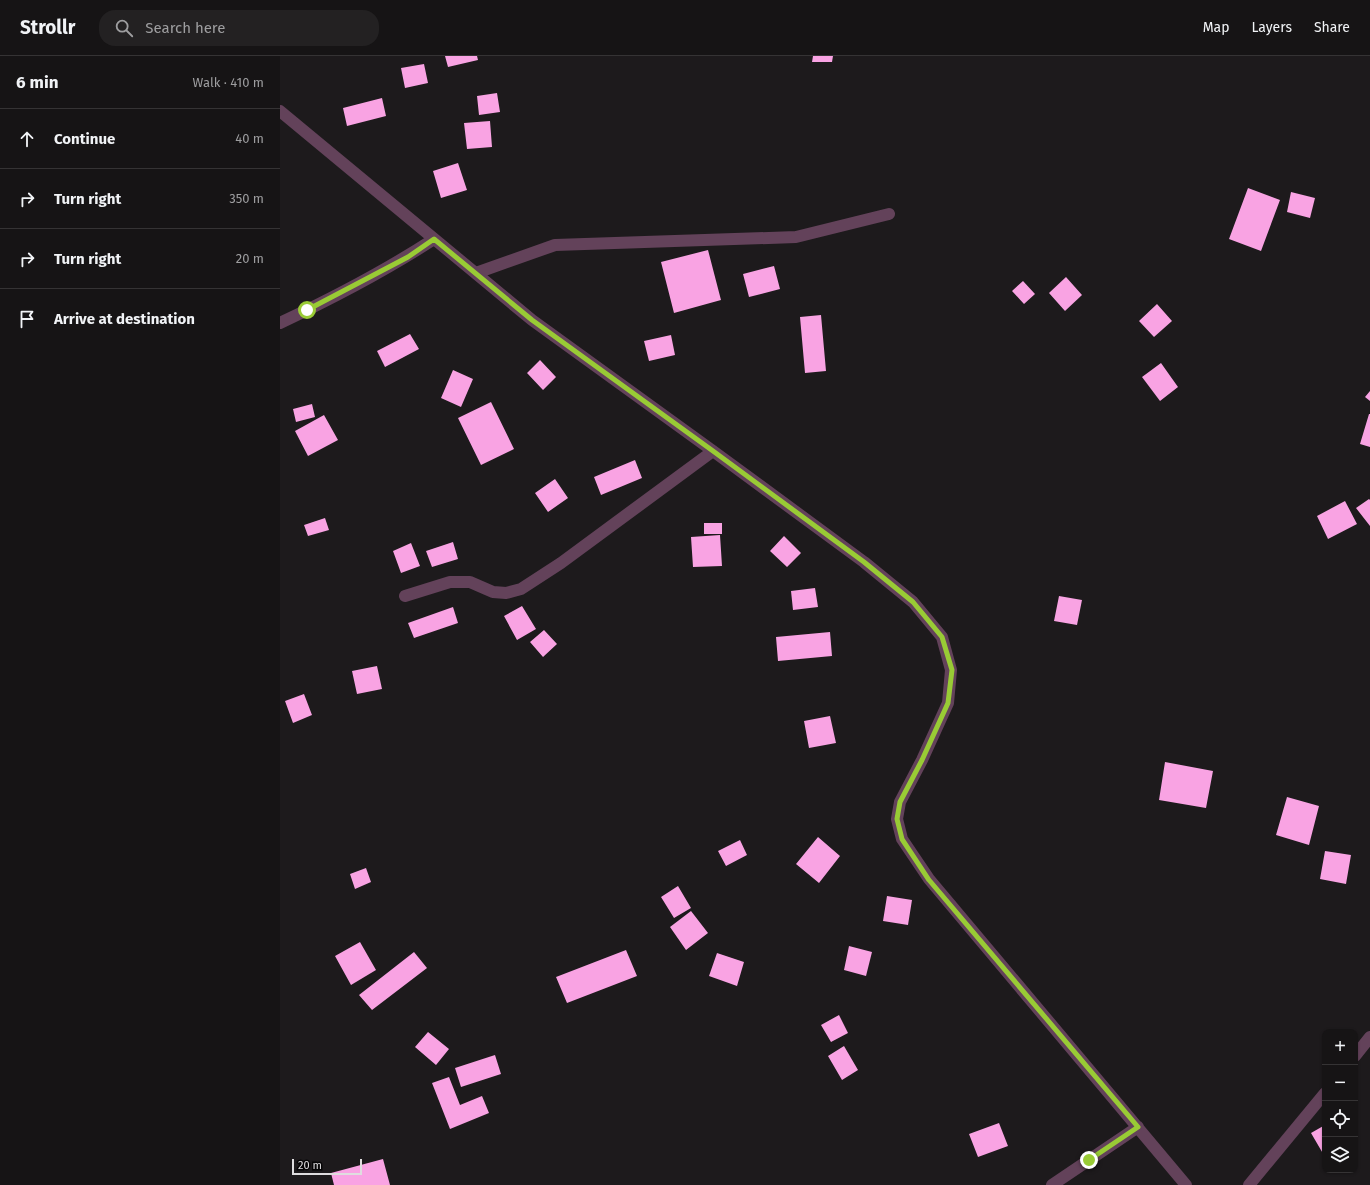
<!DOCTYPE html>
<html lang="en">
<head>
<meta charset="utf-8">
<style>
  :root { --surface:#161415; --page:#232122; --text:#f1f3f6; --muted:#9e9ea0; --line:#353334 }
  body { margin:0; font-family:"Fira Sans",sans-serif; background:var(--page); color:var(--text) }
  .controls { position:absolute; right:12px; bottom:12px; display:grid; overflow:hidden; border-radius:8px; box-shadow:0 1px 3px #0004 }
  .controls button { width:36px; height:36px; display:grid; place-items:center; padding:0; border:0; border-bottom:1px solid var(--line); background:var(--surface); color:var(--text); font:20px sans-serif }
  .scale { position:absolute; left:12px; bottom:10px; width:70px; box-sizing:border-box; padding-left:4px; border:2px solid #dfdddf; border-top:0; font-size:11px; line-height:14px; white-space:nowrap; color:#dfdddf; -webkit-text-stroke:3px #060506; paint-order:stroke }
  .stop { position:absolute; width:12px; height:12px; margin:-9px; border:3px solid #99cb35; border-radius:50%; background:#fff }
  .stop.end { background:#99cb35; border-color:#fff; box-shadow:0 1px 4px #0008 }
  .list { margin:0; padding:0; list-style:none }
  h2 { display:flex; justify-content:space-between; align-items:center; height:52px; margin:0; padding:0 16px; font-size:17px }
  h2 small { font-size:13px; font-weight:400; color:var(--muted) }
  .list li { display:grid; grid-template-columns:26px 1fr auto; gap:12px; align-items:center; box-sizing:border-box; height:60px; padding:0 16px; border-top:1px solid var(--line) }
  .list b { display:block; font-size:15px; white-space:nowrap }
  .list em { font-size:13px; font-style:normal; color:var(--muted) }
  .icon { flex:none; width:22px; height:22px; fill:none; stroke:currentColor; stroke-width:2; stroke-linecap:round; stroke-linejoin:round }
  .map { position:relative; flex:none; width:1090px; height:1129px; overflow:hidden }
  header { display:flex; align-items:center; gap:24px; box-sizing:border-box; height:56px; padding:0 20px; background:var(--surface); border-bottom:1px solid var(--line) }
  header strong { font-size:19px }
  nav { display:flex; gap:22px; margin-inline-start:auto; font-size:14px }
  .search { width:280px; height:36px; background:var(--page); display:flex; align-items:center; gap:10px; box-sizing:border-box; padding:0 14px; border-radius:16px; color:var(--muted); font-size:15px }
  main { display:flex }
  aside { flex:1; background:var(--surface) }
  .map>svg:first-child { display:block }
  .building { fill:#f9a3e3 }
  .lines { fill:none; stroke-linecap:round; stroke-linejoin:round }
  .street { stroke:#63425a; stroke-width:12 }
  .route { stroke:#99cb35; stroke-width:5 }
</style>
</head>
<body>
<header>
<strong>Strollr</strong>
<div class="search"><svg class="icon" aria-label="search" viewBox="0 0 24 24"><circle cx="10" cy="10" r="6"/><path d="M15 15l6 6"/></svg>Search here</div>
<nav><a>Map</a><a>Layers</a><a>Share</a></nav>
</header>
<main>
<aside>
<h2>6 min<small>Walk · 410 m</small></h2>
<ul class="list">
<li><svg class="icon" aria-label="ahead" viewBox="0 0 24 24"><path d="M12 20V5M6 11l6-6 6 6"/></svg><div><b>Continue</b></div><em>40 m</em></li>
<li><svg class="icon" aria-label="right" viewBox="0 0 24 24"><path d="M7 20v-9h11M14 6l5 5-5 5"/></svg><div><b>Turn right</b></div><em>350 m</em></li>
<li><svg class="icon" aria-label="right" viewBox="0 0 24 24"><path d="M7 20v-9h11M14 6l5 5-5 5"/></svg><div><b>Turn right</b></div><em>20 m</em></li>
<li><svg class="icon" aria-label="arrive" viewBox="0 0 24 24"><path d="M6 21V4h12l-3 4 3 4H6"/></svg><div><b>Arrive at destination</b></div></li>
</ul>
</aside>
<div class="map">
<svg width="1090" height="1129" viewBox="0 0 1090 1129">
  <rect width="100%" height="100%" fill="#1d1a1c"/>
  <path class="building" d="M165 0H197L198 4 168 11Z
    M533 0H553L552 6H532Z
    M144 8 148 27 125 32 121 12Z
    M217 37 220 56 199 59 197 40Z
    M102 42 106 60 67 70 63 52Z
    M210 65 212 91 187 93 184 67Z
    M178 107 187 134 161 142 153 115Z
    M968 132 1000 144 981 195 949 183Z
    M1011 136 1035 142 1030 162 1007 156Z
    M428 194 441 244 394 257 381 206Z
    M494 210 500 233 469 241 463 218Z
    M786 221 802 239 785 255 769 237Z
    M743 225 755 238 744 248 732 235Z
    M877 248 892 265 874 281 859 265Z
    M541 259 546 315 525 317 520 261Z
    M130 278 139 293 105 311 97 295Z
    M391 279 395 299 369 305 364 285Z
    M260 304 276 321 263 334 247 317Z
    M881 307 898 331 880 345 862 321Z
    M173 314 193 323 181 351 161 342Z
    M1090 335V345L1085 341Z
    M211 346 234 393 201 409 178 362Z
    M32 348 35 361 16 366 13 353Z
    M1089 358H1090V391L1080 388Z
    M44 359 58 384 28 400 15 375Z
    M355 404 362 422 321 439 314 421Z
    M275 423 288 442 268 456 255 437Z
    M1089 443 1090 444V470L1076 452Z
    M1065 445 1077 468 1048 483 1037 460Z
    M45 462 49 474 28 480 24 469Z
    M424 467H442V478H424Z
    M440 479 442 510 413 511 411 481Z
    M504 480 521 497 507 511 490 495Z
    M173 486 178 503 152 511 146 495Z
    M131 487 140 510 121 517 113 495Z
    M535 532 538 551 513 554 511 535Z
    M779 540 802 544 797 569 774 565Z
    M242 550 256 573 237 584 224 560Z
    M173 551 178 567 134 582 128 567Z
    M264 574 277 588 263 601 250 586Z
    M550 576 552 600 498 605 496 581Z
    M97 610 102 633 77 638 72 615Z
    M24 638 32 659 13 667 5 645Z
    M550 660 556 687 529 692 524 665Z
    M885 706 933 715 926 752 879 744Z
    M1007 741 1039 750 1029 789 996 779Z
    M538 781 560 800 539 827 516 808Z
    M460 784 467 799 446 810 438 795Z
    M1045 795 1071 799 1066 828 1040 823Z
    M86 812 91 826 75 833 70 818Z
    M398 830 411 852 394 862 381 841Z
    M607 840 632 844 628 869 603 865Z
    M411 855 428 877 406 894 390 871Z
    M80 886 96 914 71 929 55 900Z
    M569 890 592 896 586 920 564 914Z
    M346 894 357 920 287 947 276 921Z
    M134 896 147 912 92 954 79 939Z
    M437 897 464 906 457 930 429 920Z
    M559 959 568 977 551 986 541 969Z
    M148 976 169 993 156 1009 135 991Z
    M564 990 578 1014 562 1024 548 1000Z
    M215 999 221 1018 181 1031 175 1012Z
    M169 1021 180 1049 202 1040 209 1057 170 1073 152 1027Z
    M719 1067 728 1090 698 1101 689 1078Z
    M1045 1069V1101L1031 1077Z
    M103 1103 110 1129H54L51 1117Z"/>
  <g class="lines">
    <path class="street" d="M0 55 252 264 433 395 584 506 633 546 662 581 671 614 668 647 642 704 620 746 617 763 622 783 649 823 906 1129
      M196 217 275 189 516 181 609 158
      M0 267C53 242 105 215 154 183
      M125 540 170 526H190L213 536 226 537 241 533 281 507 433 395
      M1075 1000 1090 981
      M772 1129 858 1071
      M969 1129 1045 1037"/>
  </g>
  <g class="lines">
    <path class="route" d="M27 254 128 201 154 183 252 264 433 395 584 506 633 546 662 581 672 614 668 647 642 704 620 746 617 763 622 783 649 824 858 1071 809 1104"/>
  </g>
</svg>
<div class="controls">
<button>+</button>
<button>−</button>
<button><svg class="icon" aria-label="locate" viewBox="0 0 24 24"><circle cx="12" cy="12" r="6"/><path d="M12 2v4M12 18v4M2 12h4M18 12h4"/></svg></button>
<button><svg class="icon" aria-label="layers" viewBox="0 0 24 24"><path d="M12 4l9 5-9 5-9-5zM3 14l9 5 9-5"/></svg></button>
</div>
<div class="scale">20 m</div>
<div class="stop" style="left:27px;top:254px"></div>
<div class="stop end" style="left:809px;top:1104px"></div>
</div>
</main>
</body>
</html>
